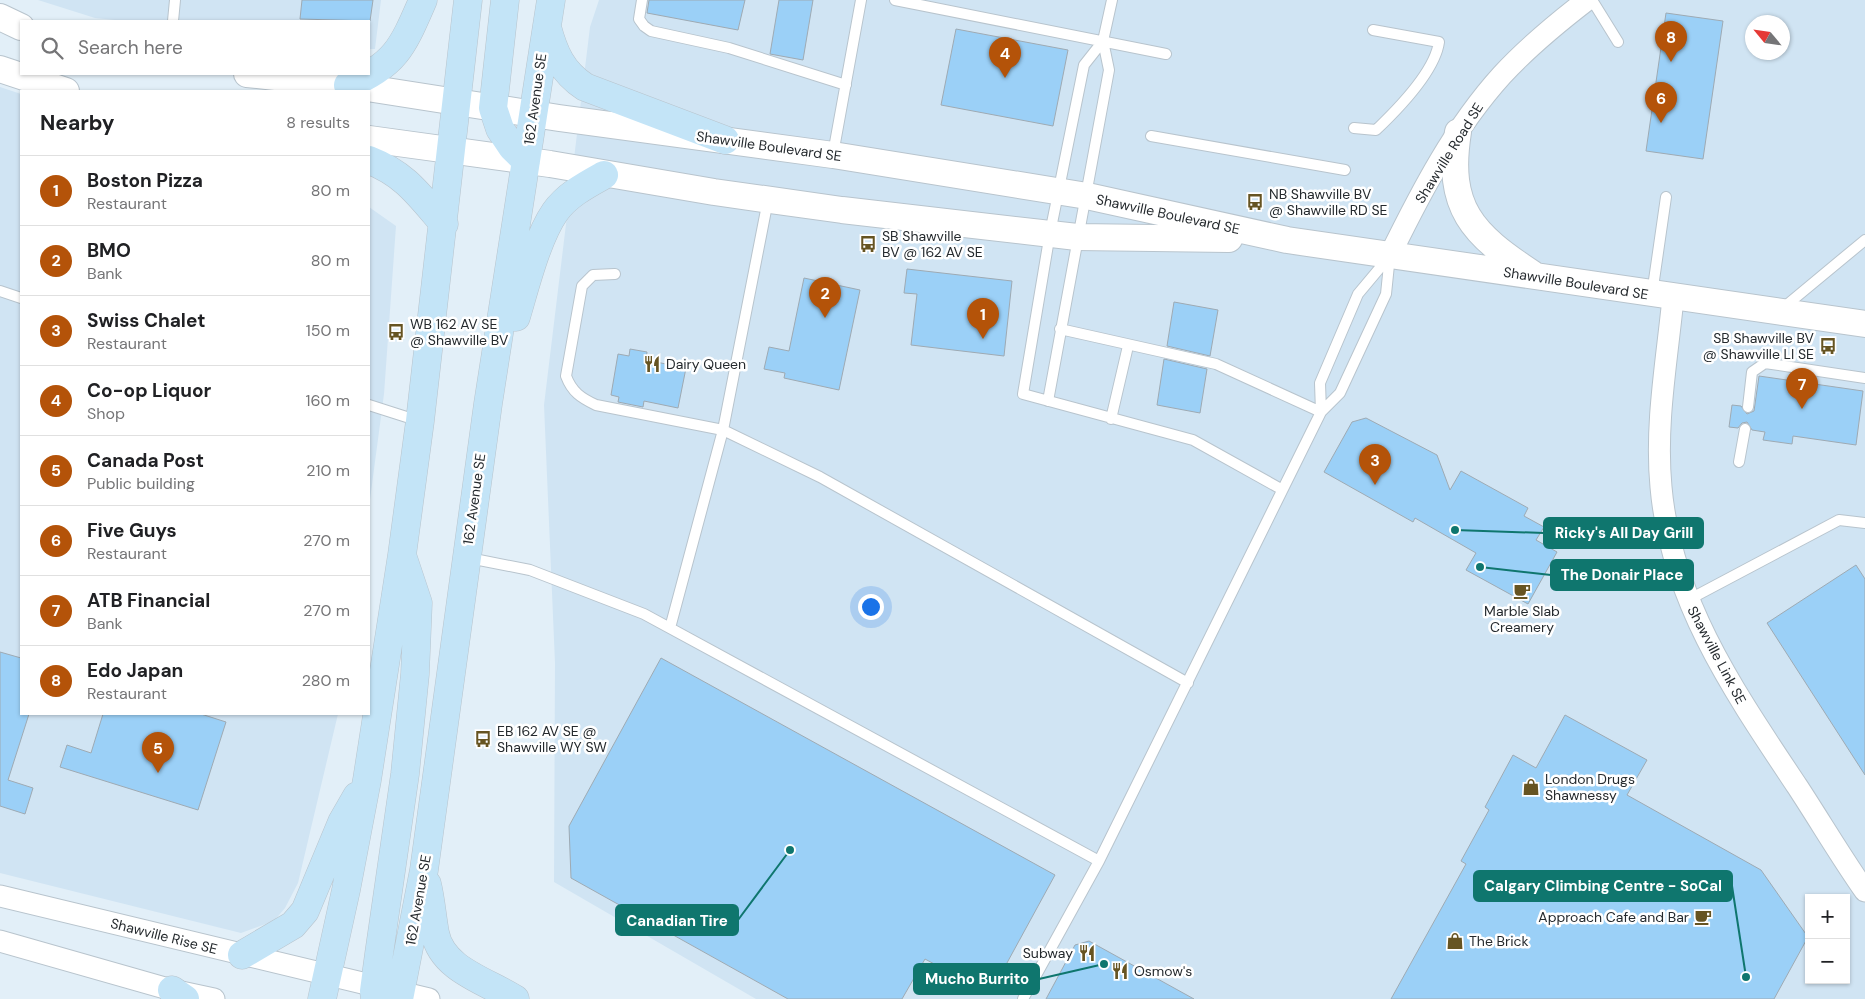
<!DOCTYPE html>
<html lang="en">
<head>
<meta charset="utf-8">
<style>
  :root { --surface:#fff; --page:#f6f6f6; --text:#202124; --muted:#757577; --line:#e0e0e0; --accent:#b45309 }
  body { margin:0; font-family:"DM Sans",sans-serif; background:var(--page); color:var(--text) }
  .controls { position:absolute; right:15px; bottom:15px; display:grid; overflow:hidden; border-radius:0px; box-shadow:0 1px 4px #0004 }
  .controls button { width:45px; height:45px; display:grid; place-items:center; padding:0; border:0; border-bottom:1px solid var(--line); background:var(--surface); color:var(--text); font:25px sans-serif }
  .compass { position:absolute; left:1745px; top:15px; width:45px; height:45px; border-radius:50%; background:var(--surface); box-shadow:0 1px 4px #0004; rotate:299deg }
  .you { position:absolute; left:870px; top:606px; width:18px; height:18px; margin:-12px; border:4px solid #fff; border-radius:50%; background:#1a73e8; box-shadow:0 0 0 8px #1a73e833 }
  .badge { display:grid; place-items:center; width:32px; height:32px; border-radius:50%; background:var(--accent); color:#fff; font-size:16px; font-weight:700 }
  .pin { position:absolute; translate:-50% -41px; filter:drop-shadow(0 1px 2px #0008) }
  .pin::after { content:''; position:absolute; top:26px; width:18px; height:15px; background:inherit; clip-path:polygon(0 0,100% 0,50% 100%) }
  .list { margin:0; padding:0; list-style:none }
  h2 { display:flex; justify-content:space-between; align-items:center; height:65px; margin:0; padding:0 20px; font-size:21px }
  h2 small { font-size:16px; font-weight:400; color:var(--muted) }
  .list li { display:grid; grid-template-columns:32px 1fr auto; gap:15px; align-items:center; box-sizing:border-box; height:70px; padding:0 20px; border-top:1px solid var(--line) }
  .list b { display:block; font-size:19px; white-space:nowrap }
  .list p { margin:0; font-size:16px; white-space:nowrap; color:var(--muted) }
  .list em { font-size:16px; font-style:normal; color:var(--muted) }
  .icon { flex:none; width:28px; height:28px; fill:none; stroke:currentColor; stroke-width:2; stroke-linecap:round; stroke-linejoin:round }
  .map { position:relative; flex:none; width:1865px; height:999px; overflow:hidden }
  .search { position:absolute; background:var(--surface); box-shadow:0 1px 4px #0004; left:20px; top:20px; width:350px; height:55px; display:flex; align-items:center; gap:12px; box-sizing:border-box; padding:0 18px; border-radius:0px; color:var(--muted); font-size:19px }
  .panel { position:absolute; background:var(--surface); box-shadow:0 1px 4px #0004; left:20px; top:90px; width:350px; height:625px; border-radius:0px }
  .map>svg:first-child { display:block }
  .built { fill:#d0e4f3; fill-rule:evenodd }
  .building { fill:#9bd0f7; stroke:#9eaab3 }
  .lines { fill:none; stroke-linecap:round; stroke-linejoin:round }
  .service-casing { stroke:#b8c4cd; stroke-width:12 }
  .minor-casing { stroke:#b8c4cd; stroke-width:23 }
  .tertiary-casing { stroke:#b8c4cd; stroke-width:28 }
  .secondary-casing { stroke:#b8c4cd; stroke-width:29 }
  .service { stroke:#fff; stroke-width:10 }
  .minor { stroke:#fff; stroke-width:21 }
  .tertiary { stroke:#fff; stroke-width:26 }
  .secondary { stroke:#c3e4f7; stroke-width:28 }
  .labels { text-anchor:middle; stroke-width:5; stroke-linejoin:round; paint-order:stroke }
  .street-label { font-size:14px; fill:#252a2e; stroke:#fff }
  .poi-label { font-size:14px; fill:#252a2e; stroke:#fff; text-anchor:start }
  .leader { fill:none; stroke:#0f766e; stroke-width:2 }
  .callout-dot { fill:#0f766e; stroke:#fff; stroke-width:2 }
  .callout { fill:#0f766e; stroke:#0f766e; stroke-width:2 }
  .callout-label { font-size:15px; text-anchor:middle; font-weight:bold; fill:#fff }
</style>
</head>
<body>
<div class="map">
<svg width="1865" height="999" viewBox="0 0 1865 999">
  <rect width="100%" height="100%" fill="#e2eff8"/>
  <path class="built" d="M38 0H381L375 49H369V21H125L95 18Z
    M599 0H1865V999H756L554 882 555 663 544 405 590 27ZM1752 22H1782V52H1752ZM1809 898H1846V980H1809Z
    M0 87 21 94V714H338L298 883 285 908 274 921 241 933 0 873Z
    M369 207 396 226 384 394 369 507Z"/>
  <path class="building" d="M302 0H373L370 21 300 19Z
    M649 0H745L738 30 647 13Z
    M779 0H813L803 60 770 54Z
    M1666 13 1723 21 1703 159 1646 151Z
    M956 29 1068 50 1053 126 941 105Z
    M907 269 1012 281 1004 356 911 345 917 294 904 293Z
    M804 278 860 290 839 390 784 378 785 373 764 369 769 347 789 351Z
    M1174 302 1218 310 1210 356 1167 346Z
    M630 349 647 352 646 360 686 368 678 408 644 401 643 407 618 402 619 397 611 395 618 354 629 356Z
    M1164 359 1207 369 1200 413 1157 405Z
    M1759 376 1863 391 1856 445 1793 436 1792 444 1763 440 1765 432 1752 430 1747 422 1742 423 1738 428 1729 427 1732 405 1741 406 1747 414 1754 411Z
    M1366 418 1437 455 1450 490 1461 471 1528 508 1524 516 1544 527 1536 540 1557 552 1528 604 1466 570 1476 553 1415 518 1413 522 1324 472 1352 422Z
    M1856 565 1865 579V775L1767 623Z
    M0 652 21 658V714H29L8 780 33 788 25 814 0 806Z
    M661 658 1055 875 990 994 925 959 902 999H788L571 878 569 826Z
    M103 714H201L226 722 198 810 60 767 67 745 91 753Z
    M1565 715 1647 760 1627 795 1761 870 1808 937 1774 999H1391L1466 864 1461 861 1489 810 1485 807 1513 755 1536 768Z
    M1089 941 1194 999H1046L1075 945Z"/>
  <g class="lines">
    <g class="service-casing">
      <path id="service" d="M642 0 639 19 644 26 651 31 729 48 846 85
        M895 0 1166 54
        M1592 0 1618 42
        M173 21 175 0
        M1103 41 1084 65 1050 233 1023 394 1193 440 1281 489
        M1354 128 1376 130C1397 110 1435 71 1439 42L1373 30
        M1151 136 1345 170
        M833 154 861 0
        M768 200 723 430 820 477 1188 683
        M615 274 593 275 582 286 566 376C572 392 581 398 596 405L723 430 670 628
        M0 291 21 298
        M1652 294 1666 197
        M1783 308 1865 240
        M1060 329 1216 364 1321 412
        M1048 401 1109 70 1103 41 1112 0
        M369 405 419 421
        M1748 407 1752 372 1765 363 1865 378
        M1321 412 1320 383 1358 294 1389 257
        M1111 419 1128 346
        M1739 462 1745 429
        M469 558 530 570 644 614 1099 861
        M1688 600 1839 520 1865 523
        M1023 999 1099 861 1321 412 1340 393 1386 294 1390 255"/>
    </g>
    <g class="minor-casing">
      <path id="minor" d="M1390 255C1421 192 1454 128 1502 75 1527 48 1557 23 1587 0
        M1673 298C1667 360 1655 424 1661 487 1671 601 1735 693 1797 786 1820 821 1841 857 1865 891
        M0 896 429 999
        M0 941 172 990 214 999"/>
    </g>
    <g class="tertiary-casing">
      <path id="tertiary" d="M0 17 21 27
        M0 69 66 91
        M247 74 348 85 559 118 833 155 1087 196 1287 240 1865 324
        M1458 132C1446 208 1472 234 1533 274
        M369 139 550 164 714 192 842 210 1077 237 1229 239"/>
    </g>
    <g class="secondary-casing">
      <path id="secondary" d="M505 0 493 108 500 129 512 147 526 161
        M547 27C554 53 562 72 585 87L725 140
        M348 85C396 65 403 46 423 0
        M369 160C405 174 419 195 444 224
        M516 317C525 287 537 238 555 212 567 195 586 185 604 175
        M427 884C431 900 432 917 435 933 442 970 487 981 515 999
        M242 955 293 925 305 911 342 822 357 796
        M172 990 185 999
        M322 999 346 890 367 780 402 555 420 421 468 0
        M375 999 374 991 379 954 405 774 415 674 418 603 403 558
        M399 999 424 870 488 404 551 0"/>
    </g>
    <use href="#service" class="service"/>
    <use href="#minor" class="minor"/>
    <use href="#tertiary" class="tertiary"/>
    <use href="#secondary" class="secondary"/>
  </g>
  <defs>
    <g id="bus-bare" transform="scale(1.35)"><path d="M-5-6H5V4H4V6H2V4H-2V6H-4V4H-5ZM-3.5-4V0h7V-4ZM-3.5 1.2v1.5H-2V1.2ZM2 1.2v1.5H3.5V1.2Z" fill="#665422" stroke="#fff" stroke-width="2.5" paint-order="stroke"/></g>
    <g id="restaurant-bare" transform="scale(1.35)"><path d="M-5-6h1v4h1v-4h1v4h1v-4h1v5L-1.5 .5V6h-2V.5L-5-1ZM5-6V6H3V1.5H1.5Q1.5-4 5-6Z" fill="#665422" stroke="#fff" stroke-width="2.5" paint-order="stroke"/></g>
    <g id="cafe-bare" transform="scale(1.35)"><path d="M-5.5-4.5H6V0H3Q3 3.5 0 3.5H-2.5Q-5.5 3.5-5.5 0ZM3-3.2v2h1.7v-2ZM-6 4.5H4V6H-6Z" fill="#665422" stroke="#fff" stroke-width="2.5" paint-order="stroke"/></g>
    <g id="shop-bare" transform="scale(1.35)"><path d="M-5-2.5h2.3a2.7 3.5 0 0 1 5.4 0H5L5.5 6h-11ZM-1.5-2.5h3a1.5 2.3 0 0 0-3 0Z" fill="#665422" stroke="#fff" stroke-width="2.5" paint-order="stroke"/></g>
  </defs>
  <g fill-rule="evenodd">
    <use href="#bus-bare" x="1255" y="202"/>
    <use href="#bus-bare" x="868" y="244"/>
    <use href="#bus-bare" x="396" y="332"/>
    <use href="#bus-bare" x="1828" y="346"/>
    <use href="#restaurant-bare" x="652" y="364"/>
    <use href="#cafe-bare" x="1522" y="591"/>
    <use href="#bus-bare" x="483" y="739"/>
    <use href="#shop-bare" x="1531" y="787"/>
    <use href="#cafe-bare" x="1703" y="917"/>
    <use href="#shop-bare" x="1455" y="941"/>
    <use href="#restaurant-bare" x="1087" y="953"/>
    <use href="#restaurant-bare" x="1120" y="971"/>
  </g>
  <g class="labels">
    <g class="street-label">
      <text transform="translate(535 99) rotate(-82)" y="5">162 Avenue SE</text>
      <text transform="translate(769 146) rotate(8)" y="5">Shawville Boulevard SE</text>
      <text transform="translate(1449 153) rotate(-58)" y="5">Shawville Road SE</text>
      <text transform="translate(1168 214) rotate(12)" y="5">Shawville Boulevard SE</text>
      <text transform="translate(1576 283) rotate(9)" y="5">Shawville Boulevard SE</text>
      <text transform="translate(474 499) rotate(-82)" y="5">162 Avenue SE</text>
      <text transform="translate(1717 655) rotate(62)" y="5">Shawville Link SE</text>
      <text transform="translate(418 900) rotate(-80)" y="5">162 Avenue SE</text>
      <text transform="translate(164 936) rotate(14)" y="5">Shawville Rise SE</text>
    </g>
    <g class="poi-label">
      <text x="1269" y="199">NB Shawville BV<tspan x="1269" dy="16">@ Shawville RD SE</tspan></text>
      <text x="882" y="241">SB Shawville<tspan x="882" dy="16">BV @ 162 AV SE</tspan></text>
      <text x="410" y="329">WB 162 AV SE<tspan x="410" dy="16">@ Shawville BV</tspan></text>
      <text x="1814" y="343" text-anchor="end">SB Shawville BV<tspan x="1814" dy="16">@ Shawville LI SE</tspan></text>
      <text x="666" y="369">Dairy Queen</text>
      <text x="1522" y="616" text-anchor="middle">Marble Slab<tspan x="1522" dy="16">Creamery</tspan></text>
      <text x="497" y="736">EB 162 AV SE @<tspan x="497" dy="16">Shawville WY SW</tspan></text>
      <text x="1545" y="784">London Drugs<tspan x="1545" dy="16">Shawnessy</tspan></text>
      <text x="1689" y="922" text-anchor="end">Approach Cafe and Bar</text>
      <text x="1469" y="946">The Brick</text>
      <text x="1073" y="958" text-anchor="end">Subway</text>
      <text x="1134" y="976">Osmow's</text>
    </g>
  </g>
  <path class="leader" d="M1455 530L1544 533M1480 567L1551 575M1746 977L1732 886M790 850L738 920M1104 964L1039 979"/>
  <g class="callout-dot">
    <circle cx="1455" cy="530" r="5"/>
    <circle cx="1480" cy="567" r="5"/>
    <circle cx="1746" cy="977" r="5"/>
    <circle cx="790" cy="850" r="5"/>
    <circle cx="1104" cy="964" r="5"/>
  </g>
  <g class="callout">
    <rect x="1544" y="518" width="159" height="30" rx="5"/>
    <rect x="1551" y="560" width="142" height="30" rx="5"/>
    <rect x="1474" y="871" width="258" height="30" rx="5"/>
    <rect x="616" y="905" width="122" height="30" rx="5"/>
    <rect x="914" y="964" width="125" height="30" rx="5"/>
  </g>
  <g class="callout-label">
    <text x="1624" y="538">Ricky's All Day Grill</text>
    <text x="1622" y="580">The Donair Place</text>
    <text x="1603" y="891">Calgary Climbing Centre - SoCal</text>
    <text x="677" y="926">Canadian Tire</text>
    <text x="977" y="984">Mucho Burrito</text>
  </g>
</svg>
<div class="controls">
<button>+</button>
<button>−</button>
</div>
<svg class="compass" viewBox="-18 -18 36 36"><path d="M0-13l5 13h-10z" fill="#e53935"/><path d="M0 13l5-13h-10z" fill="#757577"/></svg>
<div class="you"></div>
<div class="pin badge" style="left:983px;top:339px">1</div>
<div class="pin badge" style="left:825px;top:318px">2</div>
<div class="pin badge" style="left:1375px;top:485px">3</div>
<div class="pin badge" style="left:1005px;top:78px">4</div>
<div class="pin badge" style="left:158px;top:773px">5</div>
<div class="pin badge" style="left:1661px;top:123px">6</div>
<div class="pin badge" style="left:1802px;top:409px">7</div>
<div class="pin badge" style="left:1671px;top:62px">8</div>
<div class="search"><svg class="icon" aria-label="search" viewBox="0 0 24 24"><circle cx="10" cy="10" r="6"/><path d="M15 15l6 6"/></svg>Search here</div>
<section class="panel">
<h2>Nearby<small>8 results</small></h2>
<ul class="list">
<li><span class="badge">1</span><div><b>Boston Pizza</b><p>Restaurant</p></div><em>80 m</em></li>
<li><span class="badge">2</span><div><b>BMO</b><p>Bank</p></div><em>80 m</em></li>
<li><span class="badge">3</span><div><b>Swiss Chalet</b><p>Restaurant</p></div><em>150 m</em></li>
<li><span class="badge">4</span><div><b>Co-op Liquor</b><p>Shop</p></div><em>160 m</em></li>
<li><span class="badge">5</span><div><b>Canada Post</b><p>Public building</p></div><em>210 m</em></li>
<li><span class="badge">6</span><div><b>Five Guys</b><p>Restaurant</p></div><em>270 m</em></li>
<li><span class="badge">7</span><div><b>ATB Financial</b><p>Bank</p></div><em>270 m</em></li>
<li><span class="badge">8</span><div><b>Edo Japan</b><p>Restaurant</p></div><em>280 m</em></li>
</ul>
</section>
</div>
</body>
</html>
